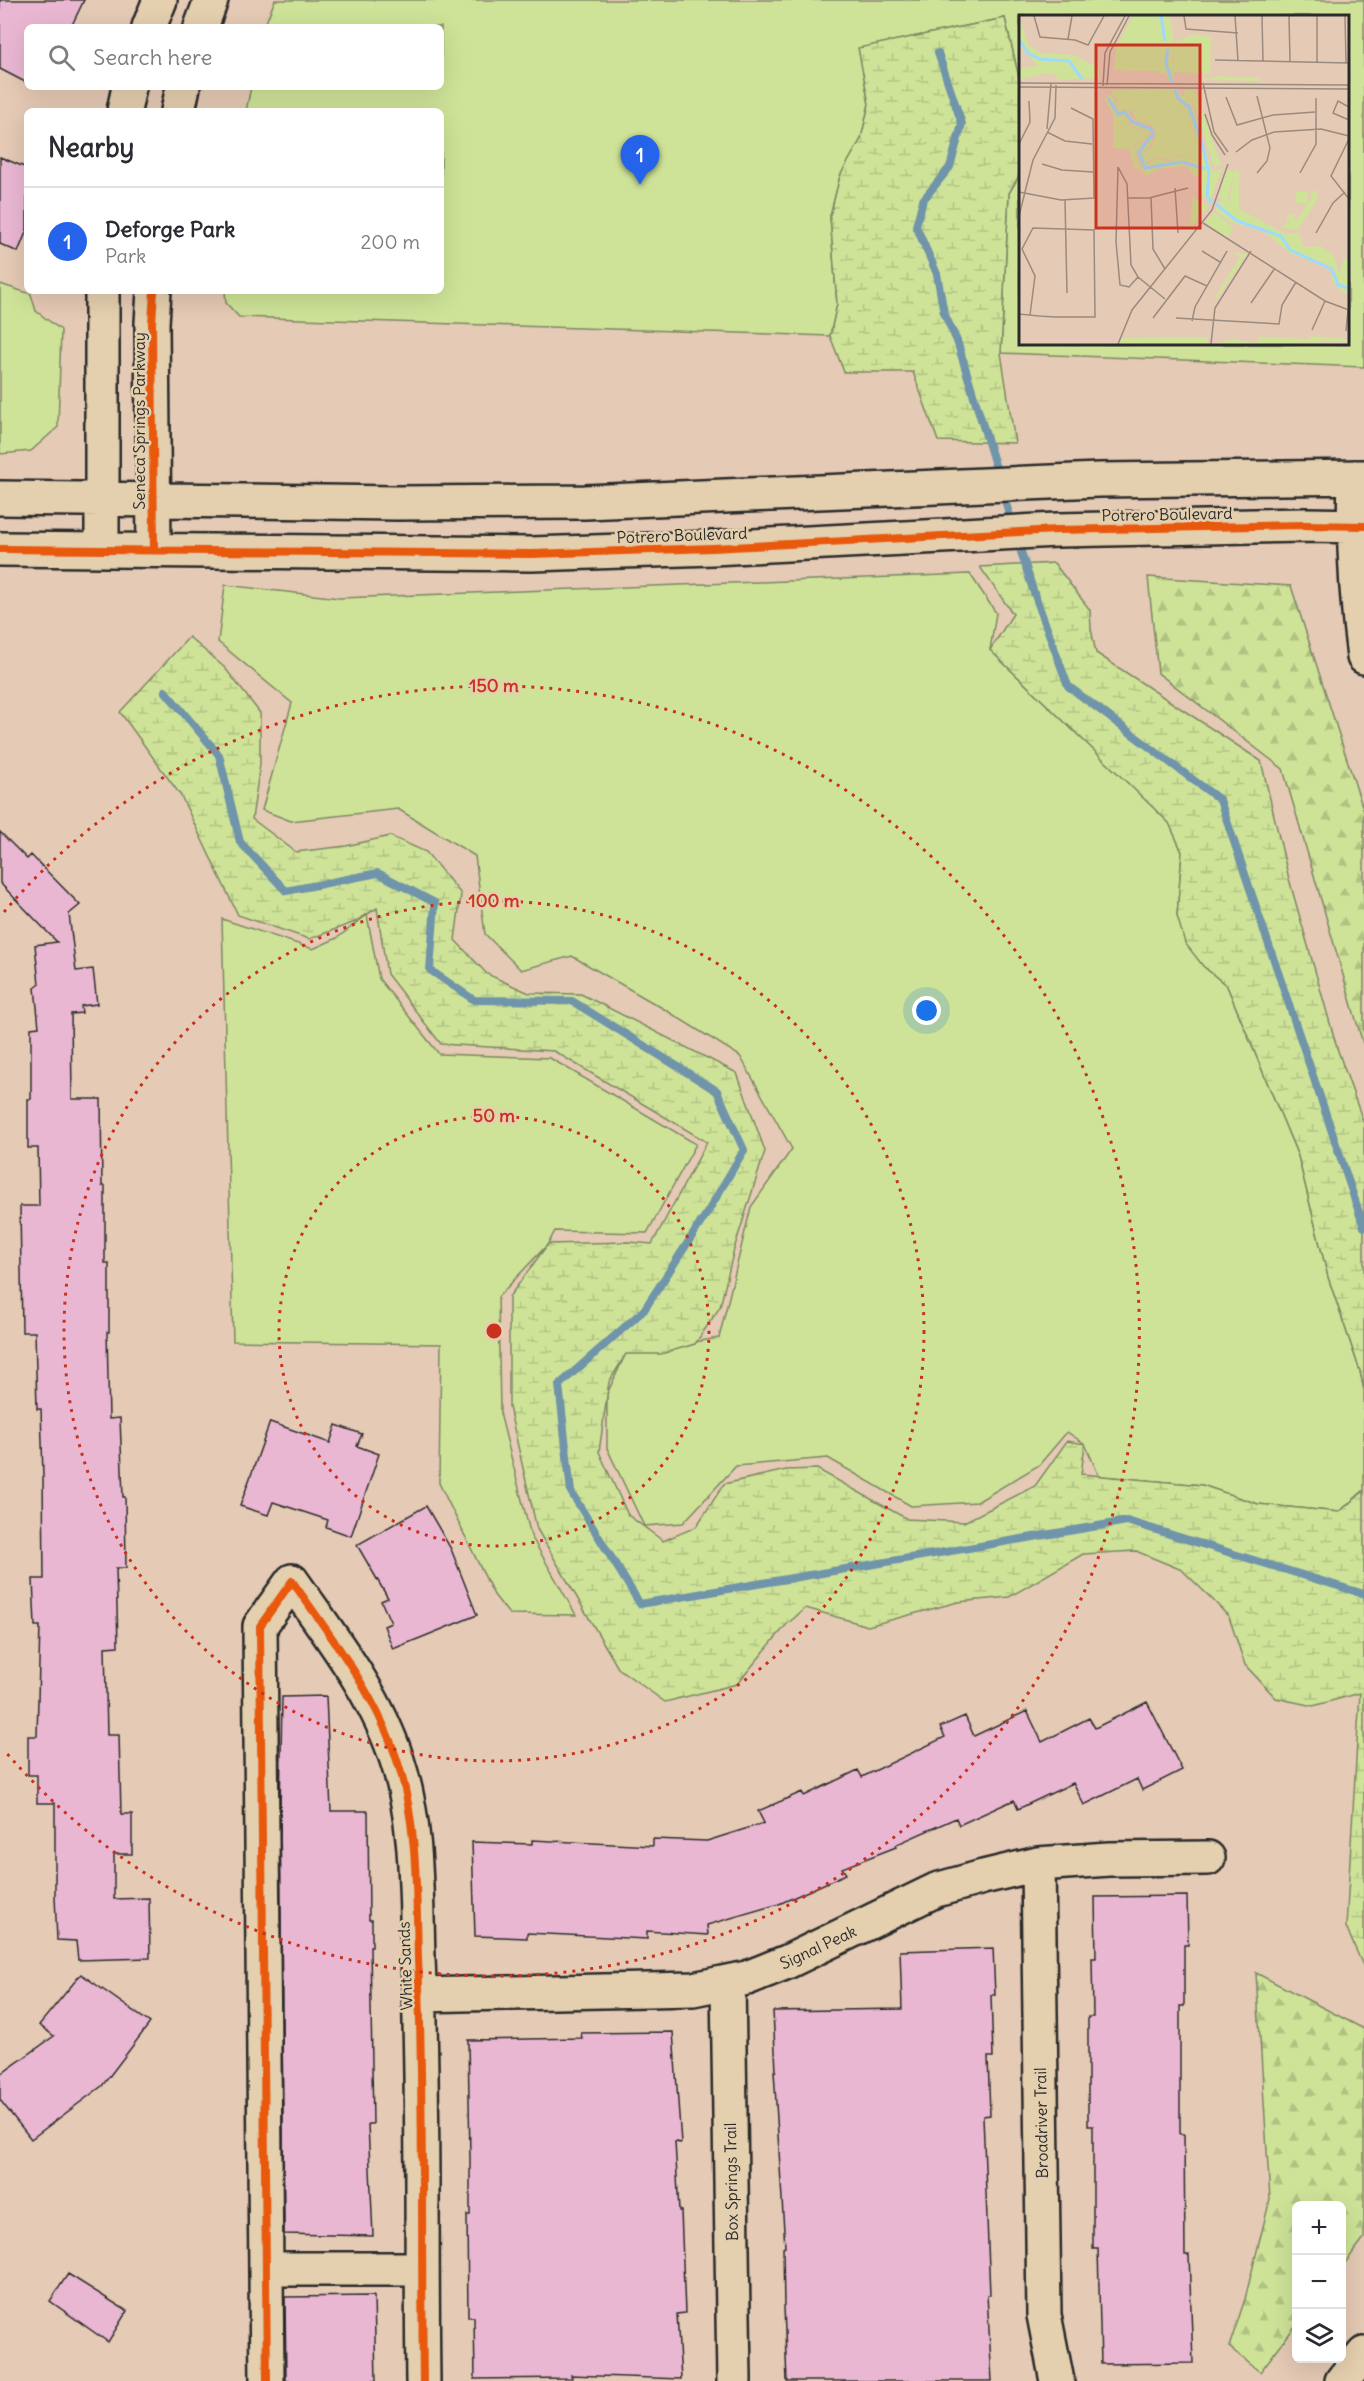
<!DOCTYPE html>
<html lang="en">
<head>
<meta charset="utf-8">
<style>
  :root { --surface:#fff; --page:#f2f2f3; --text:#2b2b33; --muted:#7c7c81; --line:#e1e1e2; --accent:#2563eb }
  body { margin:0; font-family:Delius,sans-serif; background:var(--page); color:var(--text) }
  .controls { position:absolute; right:18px; bottom:18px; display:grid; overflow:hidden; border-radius:9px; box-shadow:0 6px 24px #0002 }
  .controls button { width:54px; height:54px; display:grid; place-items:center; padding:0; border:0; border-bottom:2px solid var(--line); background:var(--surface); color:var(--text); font:30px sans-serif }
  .you { position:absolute; left:927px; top:1011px; width:21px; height:21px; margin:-15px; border:4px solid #fff; border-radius:50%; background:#1a73e8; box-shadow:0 0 0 9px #1a73e833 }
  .badge { display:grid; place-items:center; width:39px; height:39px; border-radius:50%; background:var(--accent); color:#fff; font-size:20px; font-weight:700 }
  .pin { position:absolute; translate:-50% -50px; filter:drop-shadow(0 2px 3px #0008) }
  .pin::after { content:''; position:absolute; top:32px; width:21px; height:18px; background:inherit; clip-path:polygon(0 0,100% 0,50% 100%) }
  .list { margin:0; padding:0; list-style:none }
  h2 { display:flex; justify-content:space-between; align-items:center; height:78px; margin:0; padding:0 24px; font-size:26px }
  h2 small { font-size:20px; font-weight:400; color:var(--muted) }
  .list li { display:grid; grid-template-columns:39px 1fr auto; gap:18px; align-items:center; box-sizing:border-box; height:108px; padding:0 24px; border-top:2px solid var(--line) }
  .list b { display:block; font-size:22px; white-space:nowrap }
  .list p { margin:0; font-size:20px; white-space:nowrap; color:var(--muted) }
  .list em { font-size:20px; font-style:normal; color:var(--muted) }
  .icon { flex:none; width:33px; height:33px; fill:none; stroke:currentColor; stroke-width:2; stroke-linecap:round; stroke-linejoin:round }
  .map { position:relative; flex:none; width:1364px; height:2381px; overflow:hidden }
  .search { position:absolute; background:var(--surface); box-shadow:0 6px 24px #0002; left:24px; top:24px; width:420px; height:66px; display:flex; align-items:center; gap:15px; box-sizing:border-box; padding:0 21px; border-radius:9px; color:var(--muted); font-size:22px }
  .panel { position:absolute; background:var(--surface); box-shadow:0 6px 24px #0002; left:24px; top:108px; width:420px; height:186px; border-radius:9px }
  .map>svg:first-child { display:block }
  .green { fill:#cee398; stroke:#7c8762; stroke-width:1.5 }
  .forest { fill:url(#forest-firs); stroke:#7c8762; stroke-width:1.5 }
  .wetland { fill:url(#wetland-marsh); stroke:#7c8762; stroke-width:1.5 }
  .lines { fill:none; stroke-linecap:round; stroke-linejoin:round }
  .stream { stroke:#6f94aa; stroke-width:8 }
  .building { fill:#eab7d3; stroke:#2b2b2b; stroke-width:1.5 }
  .minor-casing { stroke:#2b2b2b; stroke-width:38 }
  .minor { stroke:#e4cfae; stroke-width:33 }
  .cycleway-casing { stroke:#e4cfae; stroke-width:11 }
  .cycleway { stroke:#e8590c; stroke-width:8 }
  .ring { fill:none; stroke:#c8321e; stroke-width:3; stroke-dasharray:3 6 }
  .labels { text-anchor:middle; stroke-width:5; stroke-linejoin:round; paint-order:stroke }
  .street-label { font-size:16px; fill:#2b2b2b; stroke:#e4cfae }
  .inset-river { fill:none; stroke:#9ddafe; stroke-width:3 }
  .inset-road { fill:none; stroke:#9b8a7e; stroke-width:1.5 }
  .view { fill:#c8321e; fill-opacity:0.15; stroke:#c8321e; stroke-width:3 }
  .inset-edge { fill:none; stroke:#2b2b2b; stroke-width:3 }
  .centre { fill:#c8321e; stroke:#e4cfae; stroke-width:3 }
  .ring-label { font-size:18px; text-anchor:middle; font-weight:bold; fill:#c8321e; stroke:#e4cfae; stroke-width:5; stroke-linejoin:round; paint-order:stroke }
</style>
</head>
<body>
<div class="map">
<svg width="1364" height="2381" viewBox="0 0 1364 2381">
  <defs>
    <pattern id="forest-firs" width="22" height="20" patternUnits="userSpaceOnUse" patternTransform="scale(1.5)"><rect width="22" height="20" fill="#cee398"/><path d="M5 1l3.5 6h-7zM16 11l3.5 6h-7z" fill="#b1c383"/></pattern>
    <pattern id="wetland-marsh" width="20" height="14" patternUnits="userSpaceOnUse" patternTransform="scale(1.5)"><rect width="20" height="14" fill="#cee398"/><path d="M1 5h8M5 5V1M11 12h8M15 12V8" fill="none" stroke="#b1c383"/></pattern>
  </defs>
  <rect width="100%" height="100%" fill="#e5cab5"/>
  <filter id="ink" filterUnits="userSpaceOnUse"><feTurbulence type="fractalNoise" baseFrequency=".0167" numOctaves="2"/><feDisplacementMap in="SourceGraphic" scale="12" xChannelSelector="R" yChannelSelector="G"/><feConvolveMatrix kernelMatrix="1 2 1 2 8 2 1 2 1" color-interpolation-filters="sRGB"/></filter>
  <g filter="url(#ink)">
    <path class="green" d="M275 0H1364V367L1001 353 1009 193 1020 174V344H1348V16H1020V82L1005 18 859 48 869 104 861 139 840 176 830 216 837 304 830 336 239 317 226 303 225 291H441V111H246L251 87H441V27H264Z
      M0 284 31 294 36 311 61 330 58 427 31 451 0 454Z
      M970 574 996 613 990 650 1169 822 1182 852 1177 916 1203 966 1227 986 1298 1156 1328 1277 1360 1371 1364 1390V1490L1339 1512 1258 1504 1202 1485 1099 1476 1085 1444 1067 1432 1039 1465 977 1502 911 1506 828 1458 736 1466 683 1523 644 1526 607 1448V1394L626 1353 719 1338 751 1207 792 1149 740 1056 664 1009 572 956 521 970 485 934 475 856 398 809 291 821 262 810 292 703 218 642 225 585 340 598Z
      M367 915 379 979 439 1054 550 1058 696 1144 647 1233 555 1231 548 1244 498 1297 500 1413 531 1536 576 1615 509 1614 494 1595 439 1483 441 1344 233 1341 222 919 313 949 337 938Z"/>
    <path class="forest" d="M1148 577 1291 586 1364 812V1047L1283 769 1158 673Z
      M1256 1973 1364 2029V2238L1342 2267V2206H1296V2325L1260 2372 1229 2347 1245 2299 1270 2199Z"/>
    <path class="wetland" d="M1005 18 1020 82V174L1009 193 1001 353 1015 443 938 441 913 372H844L830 336 837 304 830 216 840 176 861 139 869 104 858 48Z
      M1054 563 1090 610 1091 629 1096 653 1261 761 1289 879 1337 1048 1364 1124V1390L1360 1371 1328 1277 1298 1156 1227 986 1203 966 1185 943 1177 916 1182 852 1169 823 990 650 1013 614 980 567Z
      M189 637 225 668 260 713V764L252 819 296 852 346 846 390 836 426 852 461 894 455 940 487 974 529 993 581 994 737 1073 765 1151 734 1249 720 1307 695 1344 661 1354H626L609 1382 599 1452 628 1515 663 1541 696 1527 724 1484 786 1470 817 1469 907 1519 964 1522 1035 1486 1067 1441 1085 1444 1081 1474 1202 1485 1258 1504 1339 1512 1364 1491V1968L1346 1927 1360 1693 1313 1706 1276 1698 1245 1665 1229 1617 1212 1599 1182 1570 1136 1551 1083 1554 1009 1597 958 1602 868 1626 806 1608 787 1624 737 1684 665 1702 618 1668 537 1529 509 1407V1297L548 1244 628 1242 652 1244 707 1142 554 1051 441 1044 387 974 377 908 355 922 309 939 238 915 181 796 120 712Z"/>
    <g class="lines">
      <path class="stream" d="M938 53 962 124 950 167 923 200 916 226 937 274 944 313 957 341 999 478
        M1002 490 1013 527
        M1017 539 1033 590 1068 686 1220 800 1364 1227
        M165 691 219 755 240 842 286 891 378 873 435 903 430 970 474 1000 572 1001 717 1091 744 1150 707 1213 644 1310 559 1385 571 1492 640 1604 1127 1521 1364 1594"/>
    </g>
    <path class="building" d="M0 0H84L71 27H27V83L0 69Z
      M0 157 27 168V230L18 252 0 244Z
      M0 832 27 859 31 855 80 905 69 914 76 971 93 969 97 1004 81 1006 82 1013 71 1014 72 1099H101L102 1186H105V1263H109V1332H107L109 1419 120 1418 123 1497H125L126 1568H116L118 1646 105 1647 107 1735H119L121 1814H132V1854H114V1899L149 1898 150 1958 78 1960 76 1941 57 1940 55 1897V1803H37V1775H28V1736H37L40 1626H35L33 1579H44L43 1476 41 1409H37L35 1332H22L20 1206H39L38 1148H28V1099H31V1028L39 1027 35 988 39 984 35 945 57 942 0 883Z
      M270 1422 330 1443 336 1425 362 1434 357 1446 379 1454 351 1536 326 1527 328 1520 273 1502 268 1515 240 1506Z
      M426 1506 451 1549 477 1615 393 1649 384 1626 391 1623 381 1601 388 1598 357 1545Z
      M326 1696 331 1811H368L369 1920H372V1946H370L373 2124H368L373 2236 284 2234 280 1812 282 1697Z
      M1147 1702 1182 1770 1142 1790 1137 1779 1084 1805 1073 1783 1018 1809 1014 1800 959 1825 956 1818 895 1845 896 1847 842 1868 846 1874 779 1904 707 1925 708 1935 647 1931V1939L527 1933V1938L475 1936 472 1842 532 1844V1840L653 1846V1839L707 1841 764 1823 758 1811 802 1792 804 1796 858 1770 862 1777 945 1737 940 1727 965 1716 974 1736 1027 1711 1042 1742 1089 1718 1095 1728Z
      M1187 1896 1188 1945H1184V2006H1180V2134H1184L1185 2255H1189L1193 2363 1101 2364 1098 2249H1093V2126H1088V2017H1093L1092 1958H1096L1095 1897Z
      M993 1948 995 1995H991L993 2057H988L990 2115 983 2116 990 2295H987L992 2381H787L784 2307 783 2248 785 2247 774 2071H776L773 2011 902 2009 900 1951Z
      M81 1974 150 2023 102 2086 31 2139 0 2100V2075L54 2036 39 2025Z
      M673 2032 681 2143 675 2142 679 2211H681L685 2313 677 2314 681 2379 571 2375 572 2378 475 2379 474 2317H468L467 2215H470V2158L468 2040 582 2038 581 2033Z
      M68 2274 127 2311 108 2342 50 2301Z
      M374 2296 376 2381H286L285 2297Z"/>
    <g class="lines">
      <g class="minor-casing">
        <path id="minor" d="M149 27 160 0
          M201 27 211 0
          M124 111 129 87
          M178 111 183 87
          M102 291V550
          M1355 477C1353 537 1356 597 1364 657
          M0 498 397 503 585 502 1099 480 1364 477
          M0 549 532 554 713 548 1057 530 1306 525 1364 526
          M154 550 152 323 154 291
          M1038 1864 1044 2315 1057 2381
          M728 1982 734 2381
          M420 1995 693 1989 747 1978 787 1962 936 1890 983 1877 1038 1864 1109 1859 1208 1858
          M266 2269H422
          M267 2381 260 1626 292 1581C331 1637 376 1694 397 1760 418 1823 416 1892 418 1958 424 2099 421 2240 423 2381
          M1342 2381 1364 2354"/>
      </g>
      <use href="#minor" class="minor"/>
      <g class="cycleway-casing">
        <path id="cycleway" d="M0 549 532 554 713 548 1057 530 1306 525 1364 526
          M154 550 152 323 154 291
          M267 2381 260 1626 292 1581C331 1637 376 1694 397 1760 418 1823 416 1892 418 1958 424 2099 421 2240 423 2381"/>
      </g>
      <use href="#cycleway" class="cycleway"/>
    </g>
  </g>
  <g class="ring">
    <circle cx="494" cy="1331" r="215"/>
    <circle cx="494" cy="1331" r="430"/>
    <path d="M4 912A645 645 0 1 1 4 1750"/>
  </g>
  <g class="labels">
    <g class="street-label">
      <text transform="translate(139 421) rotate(-90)" y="6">Seneca Springs Parkway</text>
      <text transform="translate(1167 514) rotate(-1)" y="6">Potrero Boulevard</text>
      <text transform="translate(682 535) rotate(-2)" y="6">Potrero Boulevard</text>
      <text transform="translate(818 1947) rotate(-25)" y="6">Signal Peak</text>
      <text transform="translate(405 1966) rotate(-92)" y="6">White Sands</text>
      <text transform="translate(1041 2123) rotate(-91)" y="6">Broadriver Trail</text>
      <text transform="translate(731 2182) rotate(-91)" y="6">Box Springs Trail</text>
    </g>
  </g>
  <g transform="translate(1019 15)">
    <rect width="330" height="330" fill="#e5cab5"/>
    <path d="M114 1H151L155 28 175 19 192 22 191 59 153 57 156 43 143 38 140 56 95 55 97 32ZM0 2 10 31 23 38 55 40 79 53 81 63 39 65 35 59 25 58 0 65V53L19 51 0 31ZM201 61 221 63 240 62V66L180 65ZM151 74 167 96 181 136 179 146 159 140 152 146 140 142 126 147 123 137 132 133 137 118 133 111 117 105 113 96 97 93 99 84 93 80 94 75ZM94 101H105L110 111 130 118 126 125 115 130 121 154 115 153 110 134 94 133ZM220 155V194L265 218H280L284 232 302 231 315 241 320 258 325 243 330 245V281L313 267 314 257 309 253 271 238 244 216 211 207 196 195 201 185 210 187 215 157ZM297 175 299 183 279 215 263 213 265 208 269 209 274 208 268 207V200L274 199 277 206 289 188H277V177L288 176 289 188 294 182 291 177ZM213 237 228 239 195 288 190 304 197 281 221 241ZM292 321 330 324V327L194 329 213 324 238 328 239 322 290 324ZM189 322V329H101L102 323Z" fill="#cee398"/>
    <path d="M165 75H176L202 150 195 152 175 89 165 82ZM206 155 215 156 208 187 200 183ZM173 182 190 191 173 212 171 210ZM195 197 215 213 208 223 186 207Z" fill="#cee398"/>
    <path d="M154 32 155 64H149L147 59H141L140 47 143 34ZM152 74H157L173 89 193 157 203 153 191 188 180 178 181 161H175L167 151 138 154 128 161 124 158 116 130 127 126 131 118 111 110 105 100 95 101 86 85 91 79 97 85 96 93 109 96 114 105 133 113 132 131 123 136 128 149 137 143 151 147 158 141 179 146 182 144 176 119 166 93 153 80Z" fill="#cee398"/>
    <path class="inset-river" d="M142 1 146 26M0 25 9 38 21 44 50 46 63 64M149 34 147 48 153 67M156 75 159 83 170 92 183 128 190 158 188 181 193 188M89 83 99 99 106 97 113 107 132 114 134 119 120 137 126 153 163 147 187 154M197 189 218 206 262 221 271 235 313 254 319 270 330 273"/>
    <path class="inset-road" d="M15 1 21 22 56 25 69 30 85 1M165 1 167 14 219 18M216 1 219 46M243 1 244 47M270 1 271 46M298 1V47M326 1 327 48M49 24 53 1M196 45 330 48M0 68 330 70M184 68 195 117 209 137M88 70 91 37 110 1M84 71 86 38 106 1M0 72 330 74M238 81 251 133 248 146 238 158M207 82 218 110 254 100 296 97M330 92 319 86 314 98 330 105M186 99 193 120 206 140M28 114 32 69M28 117 46 126 73 129M330 124 312 161 330 184M0 129 11 107 10 86M217 137 233 125 255 117 302 114 330 121M23 149 43 155 74 157M99 152 108 169 112 250 119 262 146 284M99 152 97 227 101 270 110 272 119 262M281 158 297 129V83M156 173 159 218M0 177 42 185 75 183 74 104 52 93M132 182 134 234 146 254M109 183H130L169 173M46 185 48 278M0 201 14 145 36 103 37 70M184 208 306 286 330 295M297 218 314 188 326 177M183 236 201 247M232 288 256 253M0 299 20 301 36 302H76L75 215 14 213 3 234 16 261 11 300M134 303 166 261 188 271M157 303 260 309 263 290 277 267M173 306 176 292 208 236M293 315 306 286M327 316 329 295M99 329 113 295 193 195 209 149M192 329 196 293 232 236"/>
    <path class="view" d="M77 30H181V213H77Z"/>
    <rect width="330" height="330" class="inset-edge"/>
  </g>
  <circle cx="494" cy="1331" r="9" class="centre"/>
  <g class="ring-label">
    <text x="494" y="692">150 m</text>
    <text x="494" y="907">100 m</text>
    <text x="494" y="1122">50 m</text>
  </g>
</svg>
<div class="controls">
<button>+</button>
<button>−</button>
<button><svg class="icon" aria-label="layers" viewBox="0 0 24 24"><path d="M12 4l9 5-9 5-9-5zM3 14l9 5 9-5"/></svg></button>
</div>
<div class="you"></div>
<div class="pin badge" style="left:640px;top:185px">1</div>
<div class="search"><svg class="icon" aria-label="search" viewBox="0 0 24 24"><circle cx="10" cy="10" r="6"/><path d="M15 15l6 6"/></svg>Search here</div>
<section class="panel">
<h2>Nearby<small></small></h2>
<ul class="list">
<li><span class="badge">1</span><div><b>Deforge Park</b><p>Park</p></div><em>200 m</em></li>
</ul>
</section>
</div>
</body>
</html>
